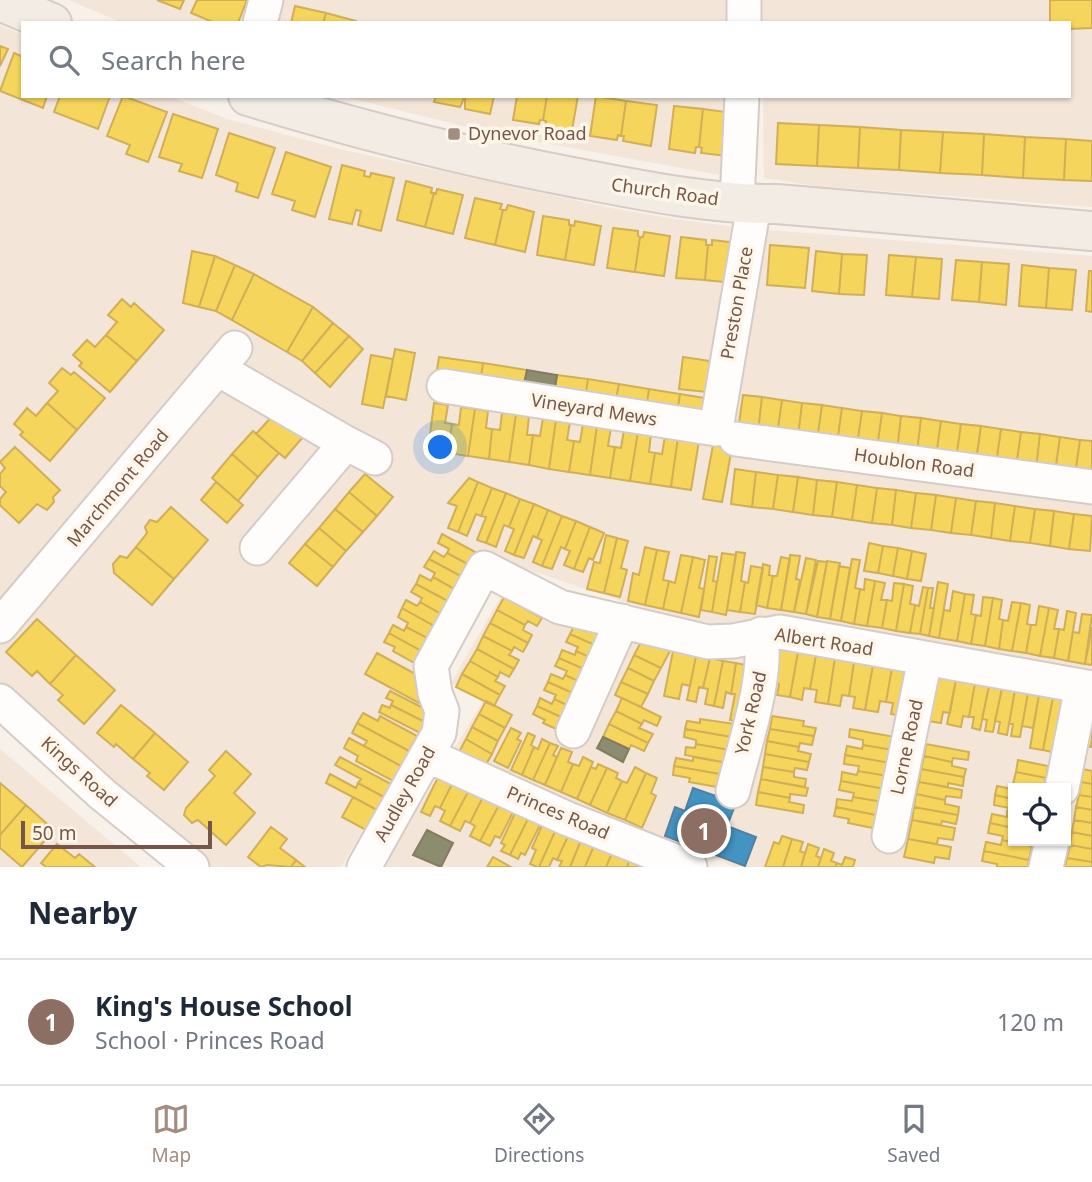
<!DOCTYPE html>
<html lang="en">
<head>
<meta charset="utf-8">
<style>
  :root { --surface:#fff; --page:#f2f2f3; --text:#1f2937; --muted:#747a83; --line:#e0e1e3; --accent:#a38c80 }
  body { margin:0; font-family:"Noto Sans",sans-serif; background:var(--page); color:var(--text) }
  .controls { position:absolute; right:21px; bottom:21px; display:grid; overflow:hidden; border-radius:0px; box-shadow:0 2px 5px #0004 }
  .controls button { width:63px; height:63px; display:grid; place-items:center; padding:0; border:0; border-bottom:2px solid var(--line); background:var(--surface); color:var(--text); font:35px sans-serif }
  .scale { position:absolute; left:21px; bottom:18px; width:191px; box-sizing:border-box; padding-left:7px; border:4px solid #765648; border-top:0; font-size:19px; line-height:24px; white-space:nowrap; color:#765648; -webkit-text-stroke:5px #fff6ea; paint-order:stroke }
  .you { position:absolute; left:441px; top:448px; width:24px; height:24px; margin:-18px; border:5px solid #fff; border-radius:50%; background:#1a73e8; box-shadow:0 0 0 10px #1a73e833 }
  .badge { display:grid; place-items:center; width:46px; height:46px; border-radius:50%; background:var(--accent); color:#fff; font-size:23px; font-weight:700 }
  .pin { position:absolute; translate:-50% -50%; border:4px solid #fff; box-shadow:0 2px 7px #0006 }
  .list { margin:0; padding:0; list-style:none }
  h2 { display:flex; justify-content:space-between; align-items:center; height:91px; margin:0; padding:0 28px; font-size:30px }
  h2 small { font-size:23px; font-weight:400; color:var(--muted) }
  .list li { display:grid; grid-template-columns:46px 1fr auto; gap:21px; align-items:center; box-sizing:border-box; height:126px; padding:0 28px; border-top:2px solid var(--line) }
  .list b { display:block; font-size:26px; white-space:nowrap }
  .list p { margin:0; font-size:23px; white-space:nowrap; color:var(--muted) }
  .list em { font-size:23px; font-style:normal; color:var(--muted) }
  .icon { flex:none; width:38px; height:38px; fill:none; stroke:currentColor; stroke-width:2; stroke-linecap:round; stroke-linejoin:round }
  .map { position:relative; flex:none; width:1092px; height:867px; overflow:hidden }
  .search { position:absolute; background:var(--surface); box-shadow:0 2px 5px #0004; left:21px; right:21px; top:21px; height:77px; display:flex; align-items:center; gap:18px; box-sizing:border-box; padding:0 24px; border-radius:0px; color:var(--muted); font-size:26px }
  .sheet { height:217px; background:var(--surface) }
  nav { display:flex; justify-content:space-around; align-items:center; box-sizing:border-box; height:98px; border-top:2px solid var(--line); background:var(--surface); font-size:19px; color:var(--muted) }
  nav a { display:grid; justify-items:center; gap:4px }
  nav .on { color:var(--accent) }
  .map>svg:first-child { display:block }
  .residential { fill:#f3e6d9; fill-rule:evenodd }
  .homes { fill:#f6d55c; stroke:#d0af56; stroke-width:2 }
  .schools { fill:#4393c3; stroke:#52819e; stroke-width:2 }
  .industry { fill:#8c8c6e; stroke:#857c63; stroke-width:2 }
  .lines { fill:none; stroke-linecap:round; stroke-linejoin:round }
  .minor-casing { stroke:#d6ccc6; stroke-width:37 }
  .major-casing { stroke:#d6cbc5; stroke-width:42 }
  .minor { stroke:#fefdfc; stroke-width:33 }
  .major { stroke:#f2ece4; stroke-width:38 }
  .poi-dot { fill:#a38c80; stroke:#fff6ea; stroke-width:2.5 }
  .labels { text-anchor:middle; stroke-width:7; stroke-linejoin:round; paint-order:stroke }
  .poi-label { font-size:18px; fill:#765648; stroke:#fff6ea; text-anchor:start }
  .street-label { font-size:18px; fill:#765648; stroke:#fff6ea }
</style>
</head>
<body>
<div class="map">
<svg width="1092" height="867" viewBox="0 0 1092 867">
  <rect width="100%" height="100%" fill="#f7f1e9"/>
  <path class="residential" d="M69 0H250L245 23H123Z
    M283 0H734V23H278Z
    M761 0H1092V207L816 186 764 178 763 96H1069V23H762Z
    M0 25 23 35V96H169L227 119 344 150 606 207 675 219 744 228 1092 256V670L778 615 719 624 694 620 624 602 488 556 423 671 435 711 341 867H211L67 746 0 684Z
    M341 96H735L736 178 500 135Z
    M501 596 547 619 705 656 781 648 1092 703V867H735L584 808 454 749 485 698 451 683ZM1013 788H1066V841H1013Z
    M0 749 141 867H0Z
    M439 774 656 867H383Z"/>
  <path class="homes" d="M157 0H184L180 9Z
    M197 0H247L238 23H215L191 13Z
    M1050 0H1092V28L1069 29V23H1050Z
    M295 6 326 13 323 23H291Z
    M326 13 356 21V23H323Z
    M0 46 8 49 0 66Z
    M14 53 23 57V96H47L43 108 0 91Z
    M60 96H110L98 129 54 112Z
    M123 96 167 112 148 162 126 154 130 145 107 136Z
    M436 96H465L460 107 434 102Z
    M465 96H494L490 114 465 109Z
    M517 96H547L543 120H540L539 124 513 120Z
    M547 96H578L572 130 545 126 546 121 543 120Z
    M596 96 626 101 621 136 618 135 617 140 590 136Z
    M626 101 657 105 651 146 623 141 624 136H621Z
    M674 106 703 109 699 147H696L695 153 669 149Z
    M703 109 733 113 727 156 701 153 702 148 699 147Z
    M173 114 218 129 202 178 179 171 182 164 159 157Z
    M778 123 819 125 817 166 776 164Z
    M819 125 860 127 858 168 817 166Z
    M860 127 901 130 899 170 858 168Z
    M901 130 943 132 940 173 899 170Z
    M943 132 984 134 982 175 940 173Z
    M229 133 275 148 258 198 236 191 238 183 216 175Z
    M984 134 1025 137 1023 178 982 175Z
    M1025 137 1066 139 1064 180 1023 178Z
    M1066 139 1092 141V181L1064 180Z
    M286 152 331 167 315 217 292 210 295 201 272 194Z
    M342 165 365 171 364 176 370 177 371 173 394 178 381 231 358 225 361 211 356 210 352 224 329 219Z
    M406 181 432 188 431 193H434L425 227 397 220Z
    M437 189 463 195 453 234 425 227 434 193 436 194Z
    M475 198 502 204 500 209 503 210 495 245 465 238Z
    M508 205 534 212 525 252 495 245 503 210H506Z
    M543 216 569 220V225H571L565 260 537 255Z
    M575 221 601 226 594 265 565 260 571 225 574 226Z
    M613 228 638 231V236L640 237 635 272 607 268Z
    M644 232 670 236 664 276 635 272 640 237H643Z
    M681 237 706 240V245H708L705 280 676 278Z
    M712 240 738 243 733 283 705 280 708 245H712Z
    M770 245 809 248 805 288 767 285Z
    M192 251 215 256 199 307 183 303Z
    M816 251 842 254 839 294 812 291Z
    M842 254 867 255 864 295 839 294Z
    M889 255 916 257 912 297 886 295Z
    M215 256 235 265 216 311 199 307Z
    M916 257 942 259 939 299 912 297Z
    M956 260 982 262 979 302 952 300Z
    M982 262 1009 264 1006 305 979 302Z
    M235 265 254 274 232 320 216 311Z
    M1022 265 1049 268 1046 308 1019 306Z
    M1049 268 1076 270 1072 310 1046 308Z
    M1089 271H1092V312L1086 311Z
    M254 274 313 307 287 352 232 320Z
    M122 299 131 307 134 303 164 330 137 361 106 335 117 322 108 315Z
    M313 307 333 323 302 361 287 352Z
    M333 323 349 336 315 373 302 361Z
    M106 335 137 361 110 392 79 366 82 363 73 355 87 340 95 347Z
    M349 336 363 349 330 387 315 373Z
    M395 349 415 353 406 400 386 396Z
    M371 355 393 359 383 408 362 404Z
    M439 357 483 363 480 383 436 376Z
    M683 357 710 361 706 392 679 389Z
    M483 363 527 370 523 389 480 383Z
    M62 368 71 375 74 372 105 398 77 430 47 403 58 391 49 383Z
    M557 375 588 379 585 399 554 394Z
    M588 379 619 384 615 404 585 399Z
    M619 384 649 389 646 409 615 404Z
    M649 389 680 394 677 414 646 409Z
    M680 394 717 400 714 420 677 414Z
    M743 395 762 397 758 432 738 430Z
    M762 397 782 400 777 435 758 432Z
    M782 400 802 403 798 437 777 435Z
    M47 403 77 430 50 461 20 435 23 432 14 424 27 408 36 416Z
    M434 403 448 405 445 423 452 424 448 453 428 450Z
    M802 403 822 405 817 440 798 437Z
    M822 405 842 408 837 443 817 440Z
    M461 407 475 409 468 456 448 453 452 424 459 425Z
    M842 408 862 411 857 445 837 443Z
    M475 409 488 411 486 428 492 429 489 459 468 456Z
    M862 411 882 413 877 448 857 445Z
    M275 413 303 437 285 458 256 434Z
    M502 413 516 414 509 462 489 459 492 429 500 430Z
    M882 413 901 416 897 451 877 448Z
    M516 414 529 416 527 435H533L529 465 509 462Z
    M901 416 921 418 917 453 897 451Z
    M543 418 556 420 549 469 529 465 533 435 540 436Z
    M921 418 941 421 936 456 917 453Z
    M556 420 570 422 567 440 574 441 569 472 549 469Z
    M941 421 961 424 956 459 936 456Z
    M583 424 597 426 590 475 569 472 574 441 580 442Z
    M961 424 981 426 976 461 956 459Z
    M597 426 611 428 608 446 615 447 610 478 590 475Z
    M981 426 1001 429 996 464 976 461Z
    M1001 429 1021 432 1016 467 996 464Z
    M624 430 638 432 630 481 610 478 615 447 621 448Z
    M253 431 279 453 258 477 232 454Z
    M638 432 651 434 649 452 655 453 650 484 630 481Z
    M1021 432 1040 434 1036 469 1016 467Z
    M1040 434 1060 437 1055 472 1036 469Z
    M665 436 678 437 671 487 650 484 655 453 662 454Z
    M678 437 699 441 691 490 671 487Z
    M1060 437 1080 440 1075 475 1055 472Z
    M1080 440 1092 441V477L1075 475Z
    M713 445 732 448 722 502 703 499Z
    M15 447 60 490 53 497 54 502 47 510 37 504 19 523 0 505V499L6 492 0 486V474L5 468 0 462Z
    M232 454 258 477 238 501 212 478Z
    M735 469 756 472 752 507 731 504Z
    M756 472 778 475 773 509 752 507Z
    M365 474 393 497 377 516 349 492Z
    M778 475 798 477 793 512 773 509Z
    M798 477 817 480 813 515 793 512Z
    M469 478 478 482 458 532 448 528 457 506 448 503Z
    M817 480 837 482 832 517 813 515Z
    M216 482 243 505 227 523 201 500Z
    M478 482 492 488 481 516 476 514 467 536 458 532Z
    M837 482 857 485 852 520 832 517Z
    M857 485 877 488 872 523 852 520Z
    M492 488 506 493 486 543 477 540 486 517 481 516Z
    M877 488 896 490 892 525 872 523Z
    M896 490 916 493 911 528 892 525Z
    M349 492 377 516 363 532 335 509Z
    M506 493 520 499 509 527 504 525 496 547 486 543Z
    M916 493 936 495 931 530 911 528Z
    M936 495 956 498 951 533 931 530Z
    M956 498 976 501 971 535 951 533Z
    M520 499 534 504 514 555 505 551 514 529 509 527Z
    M976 501 995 503 991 538 971 535Z
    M995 503 1015 506 1010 541 991 538Z
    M534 504 548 510 537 538 533 536 524 558 514 555Z
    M1015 506 1035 509 1030 543 1010 541Z
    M171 507 208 540 174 579 136 547 147 533 145 527 150 520 157 522Z
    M335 509 363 532 346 551 319 528Z
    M1035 509 1054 511 1050 546 1030 543Z
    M548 510 562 516 542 566 533 562 542 540 537 538Z
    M1054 511 1074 514 1069 549 1050 546Z
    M1074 514 1092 516 1090 551 1069 549Z
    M562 516 576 521 565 549 561 547 552 569 542 566Z
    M576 521 590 527 574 569 564 565 570 551 565 549Z
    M590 527 604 533 593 560 589 558 583 572 574 569Z
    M319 528 346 551 333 567 305 544Z
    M442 534 486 558 479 570 447 553 449 549 438 543Z
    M606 535 617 538 604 593 587 589 594 562 600 563Z
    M617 538 628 541 621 568 627 570 620 597 604 593Z
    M869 543 883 546 878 573 864 571Z
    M305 544 333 567 317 586 289 563Z
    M883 546 898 548 893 576 878 573Z
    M136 547 174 579 152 605 114 573 113 564 120 556 127 558Z
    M645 547 657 550 645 605 628 601 633 573 639 575Z
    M898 548 912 551 907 579 893 576Z
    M657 550 669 552 663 580 669 581 663 609 645 605Z
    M434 551 444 557 447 553 479 570 472 582 429 559Z
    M912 551 926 554 921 581 907 579Z
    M736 552 745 553 741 581 745 582 740 612 727 610Z
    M722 553 736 555 726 615 712 612Z
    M681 555 693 557 681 613 663 609 669 581 675 583Z
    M790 555 800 556 796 579 800 580 794 612 781 610Z
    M709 556 717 557 713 581 717 582 712 612 701 610Z
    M693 557 705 560 699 588 704 589 699 617 681 613Z
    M781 557 790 559 781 610 767 608 773 576H777Z
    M806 558 816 560 806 614 794 612Z
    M429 559 472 582 465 595 433 577 435 573 424 567Z
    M852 559 860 560 855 588 860 589 854 624 841 621Z
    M818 561 827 562 817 617 806 614Z
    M827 561 840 563 830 619 817 617Z
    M763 564 770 566 769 575 773 576 767 608 756 605Z
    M751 566 763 568 755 614 740 612 745 582 748 583Z
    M839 566 850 568 841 621 830 619Z
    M420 575 431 581 433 577 465 595 459 607 416 584Z
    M865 579 875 581 867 626 854 624 860 589 864 590Z
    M875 581 885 583 881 600H887L882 628 867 626Z
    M938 582 948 584 939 638 929 636Z
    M894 583 904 584 896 631 882 628 887 600 892 601Z
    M416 584 459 607 452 620 420 602 422 598 411 592Z
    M904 584 913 586 910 604 915 605 910 633 896 631Z
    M923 587 928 588 920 634 910 633 915 605 919 606Z
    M928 588H933L930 608H934L929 636 920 634Z
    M953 591 965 594 957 641 939 638 944 610 950 611Z
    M965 594 974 595 971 614 976 615 971 644 957 641Z
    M504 597 542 618 537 626 528 621 525 625 497 610Z
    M983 597 993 598 985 646 971 644 976 615 981 616Z
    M993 598 1002 600 999 619 1003 620 999 649 985 646Z
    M406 600 417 606 420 602 452 620 445 632 402 608Z
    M1012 602 1021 603 1012 651 999 649 1003 620 1008 621Z
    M1021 603 1030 605 1027 624 1031 625 1026 653 1012 651Z
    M1039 606 1049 608 1040 656 1026 653 1031 625H1036Z
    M402 608 445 632 439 644 406 627 408 623 398 617Z
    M1049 608 1058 610 1054 629H1059L1054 658 1040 656Z
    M497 610 525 625 523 630 532 635 528 643 490 623Z
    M1067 611 1076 613 1068 661 1054 658 1059 629 1064 630Z
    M1082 614 1092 615 1085 664 1068 661 1073 632 1079 633Z
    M37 619 76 655 50 684 37 671 32 676 6 652Z
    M490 623 528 643 523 652 514 647 512 651 483 636Z
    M393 625 404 631 406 627 439 644 432 657 389 633Z
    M574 626 585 631 588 626 613 634 606 650 570 634Z
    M1092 627V665L1085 664Z
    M389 633 432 657 425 669 393 651 395 647 384 642Z
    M570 634 606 650 600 662 576 651 578 647 566 642Z
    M483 636 512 651 509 655 519 660 514 669 477 649Z
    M641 642 670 651 661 668 634 655Z
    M477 649 514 669 509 677 500 672 498 677 470 661Z
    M779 649 798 652 790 697 777 695 779 684 773 683Z
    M562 650 575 655 576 651 600 662 595 674 559 658Z
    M673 651 696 656 690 686 682 684 679 699 664 696Z
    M798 652 816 655 810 689 804 688 802 700 790 697Z
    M377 653 430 682 419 703 365 674Z
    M76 655 115 690 84 724 58 700 63 695 50 684Z
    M634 655 661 668 654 681 628 668Z
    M816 655 835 658 828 704 815 702 817 690 810 689Z
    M696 656 710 658 703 688 699 687 696 702 687 700Z
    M559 658 595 674 589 686 565 675 567 671 555 666Z
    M710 658 723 661 714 706 705 704 708 689 703 688Z
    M835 658 854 662 849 696 842 695 840 706 828 704Z
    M470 661 498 677 495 681 505 686 500 695 462 674Z
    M723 661 736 663 731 694 726 692 723 708 714 706Z
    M854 662 873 665 865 710 853 708 855 697 849 696Z
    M736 663 750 666 739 722 730 720 735 694H731Z
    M873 665 892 668 886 702 880 701 878 712 865 710Z
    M628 668 654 681 648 694 621 682Z
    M892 668 911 671 903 716 891 714 893 703 886 702Z
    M462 674 500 695 494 706 456 687Z
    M551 674 563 679 565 675 589 686 584 698 548 682Z
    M936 676 956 680 950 713 943 712 941 723 928 721Z
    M956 680 975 683 969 717 963 716 961 727 947 724Z
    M548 682 584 698 578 710 554 699 556 695 544 690Z
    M621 682 648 694 641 707 615 695Z
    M975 683 989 686 980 730 972 728 974 717H969Z
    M989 686 1002 688 993 732 985 731 987 720 982 719Z
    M1002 688 1015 690 1007 735 998 733 1000 722 995 721Z
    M1015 690 1028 693 1020 737 1011 736 1013 724H1009Z
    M390 691 433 713 427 723 391 705 393 701 386 698Z
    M1028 693 1039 695 1033 728 1022 726Z
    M1039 695 1053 697 1043 750 1030 748Z
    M1053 697 1066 700 1056 753 1043 750Z
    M540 698 552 704 554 699 578 710 572 722 537 706Z
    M622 698 661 717 657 726 644 720 642 724 616 711Z
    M486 701 512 715 505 728 479 714Z
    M1092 703V740L1091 747 1082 745Z
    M121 705 155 733 133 759 116 744 114 747 97 733Z
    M382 705 390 708 391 705 427 723 422 734 379 712Z
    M537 706 572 722 567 734 543 723 545 720 533 714Z
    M616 711 642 724 639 728 653 734 648 743 609 724Z
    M363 713 378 721 380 716 417 736 409 751 357 723Z
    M479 714 505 728 498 741 472 727Z
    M772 716 804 721 803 726 816 728 814 736 770 729Z
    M700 719 735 724 732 737 685 729 687 721 700 723Z
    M357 723 409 751 401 766 364 746 367 741 352 733Z
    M609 724 648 743 644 751 631 745 629 749 603 737Z
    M472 727 498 741 492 754 466 739Z
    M511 728 521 733 517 739 521 741 508 768 494 761Z
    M685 729 732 737 730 750 696 744V740L684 737Z
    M770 729 814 736 812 745 800 743 799 747 767 741Z
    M850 729 895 737 893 750 863 745V740L849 737Z
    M155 733 188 762 164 790 147 776 150 773 133 759Z
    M528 733 535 736 531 745 534 747 522 775 511 770Z
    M349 738 401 766 393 781 356 761 358 756 344 748Z
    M466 739 492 754 485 766 459 752Z
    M542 739 550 743 533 780 522 775 534 747 538 749Z
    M767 741 799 747 798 751 811 754 809 762 765 754Z
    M550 743 558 746 553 755 557 757 545 785 533 780Z
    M696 744 730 750 728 763 685 755 686 747 695 748Z
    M926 744 969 752 968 760 953 758 952 762 924 756Z
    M863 745 893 750 890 763 845 755 847 746 862 749Z
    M561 748 572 752 568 762 573 764 561 792 545 785Z
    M226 751 251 774 234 793 255 813 226 845 198 820 192 823 184 815 186 808 215 776 209 770Z
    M765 754 809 762 807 770 795 768 794 772 763 767Z
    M845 755 890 763 888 776 858 771 859 766 844 764Z
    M924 756 952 762V766L966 769 964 777 921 769Z
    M340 757 391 784 384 797 358 783 361 779 335 765Z
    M583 757 593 762 577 799 561 792 573 764 579 766Z
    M693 757 728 763 726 775 674 766 676 758 693 761Z
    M1018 760 1048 766 1046 778 1016 772Z
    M598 764 607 768 590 805 577 799 591 767 596 769Z
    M674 766 726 775 723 788 689 782 690 778 673 775Z
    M635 767 646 773 625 820 607 813 622 781 627 783Z
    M763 767 794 772V777L806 779 805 787 761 779Z
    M607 768 618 773 616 778 622 781 607 813 590 805Z
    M921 769 964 777 963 786 948 783V787L919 782Z
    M1083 769 1092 771V784L1081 782Z
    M858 771 888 776 885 789 841 781 842 772 857 775Z
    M1016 772 1046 778 1044 788 1013 784Z
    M646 773 657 778 651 793 656 796 642 828 625 820Z
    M330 774 356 788 358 783 384 797 377 810 326 783Z
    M439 775 453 782 440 808 435 806 430 816 421 812Z
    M761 779 808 788 806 796 790 794V798L758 792Z
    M841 781 885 789 883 802 853 797 854 793 839 790Z
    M453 782 469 790 450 826 440 821 445 811 440 808Z
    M919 782 962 790 961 798 946 796 945 800 916 794Z
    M1081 782 1092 784V797L1079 795Z
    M0 783 26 805 0 835Z
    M1013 784 1032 788H1013V799L995 795 997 786 1012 789Z
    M469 790 483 797 470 823 465 821 460 831 450 826Z
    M758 792 790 798 789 802 804 805 803 813 756 805Z
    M916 794 945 800V804L959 807 958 815 914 807Z
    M995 795 1013 799V814L1007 812 1009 808 994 805Z
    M1079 795 1092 797V810L1076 807Z
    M353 797 377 810 366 830 342 817Z
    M483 797 499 805 480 841 470 836 475 826 470 823Z
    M853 797 883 802 881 816 836 807 837 799 852 801Z
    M26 805 54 830 22 867 0 848V835Z
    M499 805 513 812 500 838 495 836 490 846 480 841Z
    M836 807 881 816 878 829 848 823 849 819 834 816Z
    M914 807 958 815 956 824 942 821 941 825 912 820Z
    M1076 807 1092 810V823L1074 820Z
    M516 811 529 817 510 855 501 851 505 845 501 843Z
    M1007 812 1013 814V828L990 823 992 814 1007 817Z
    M529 817 541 823 525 855 521 853 518 859 510 855Z
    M912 820 955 828 953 840 938 838 937 844 908 839Z
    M1074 820 1092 823V836L1072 832Z
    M544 821 557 827 539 867H537L530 864 536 850 532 848Z
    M990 823 1013 828V841H1033L1032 846 1002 840 1003 836 988 833Z
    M271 827 287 839 280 848 296 860 291 867 267 865 261 867 248 857Z
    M557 827 570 832 557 860 553 858 549 867H539Z
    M570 832 582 838 570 867H559L562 861 557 860Z
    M1072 832 1092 836V849L1070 845Z
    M782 836 792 839 783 867H765L774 842 779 844Z
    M582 838 595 843 585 867H570Z
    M792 839 803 842 800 851 805 853 801 867H783Z
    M908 839 951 847 949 859 935 857 934 863 904 857Z
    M1002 840 1032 846 1029 860 984 851 986 842 1001 845Z
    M595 843 613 851 606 867H585Z
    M57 844 75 858 79 854 95 867H46L41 863Z
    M808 844 819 848 816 856 821 858 818 867H801Z
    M1070 845 1092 849V862L1067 858Z
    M824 849 834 853 831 861 837 863 835 867H818Z
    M613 851 630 858 627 867H606Z
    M984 851 1029 860 1028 867H997V864L982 861Z
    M493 857 511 867H487Z
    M845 857 855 860 853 867H835L837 863 842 865Z
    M630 858 648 867H627Z
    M1067 858 1092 862V867H1065Z
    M296 860 305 867H291Z"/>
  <path class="schools" d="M693 788 736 803 727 826 756 837 745 866 665 836 675 807 685 811Z"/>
  <path class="industry" d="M527 370 557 375 554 394 523 389Z
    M603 737 629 749 623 762 597 748Z
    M427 830 453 843 441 867 413 855Z"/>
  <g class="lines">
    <g class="minor-casing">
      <path id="minor" d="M260 23 266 0
        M744 23V0
        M737 202 742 96
        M218 369 346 443 257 548
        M444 386 716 429 754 205
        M736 439 1092 487
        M346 443 375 458
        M0 626 235 348
        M0 701 102 794 192 867
        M573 731 622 621
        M427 755 568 819 690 867
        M1062 788 1082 687
        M733 791C744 746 768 678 761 634
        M889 836 925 659
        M364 867 439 733 442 711 435 693 431 666 484 568 560 607 708 642 733 641 780 632 1092 688
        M1046 867 1052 841"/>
    </g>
    <g class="major-casing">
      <path id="major" d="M0 1 52 23
        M248 96C356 129 466 157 577 178 639 190 714 205 777 204L1092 231"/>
    </g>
    <use href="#minor" class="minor"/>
    <use href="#major" class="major"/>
  </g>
  <rect class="poi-dot" x="447" y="127" width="14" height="14" rx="3.5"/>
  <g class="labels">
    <g class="poi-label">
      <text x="468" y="140">Dynevor Road</text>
    </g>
    <g class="street-label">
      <text transform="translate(665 192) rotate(8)" y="6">Church Road</text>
      <text transform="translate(737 303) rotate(-80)" y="6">Preston Place</text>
      <text transform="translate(594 410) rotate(9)" y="6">Vineyard Mews</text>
      <text transform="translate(914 463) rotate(8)" y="6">Houblon Road</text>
      <text transform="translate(118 488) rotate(-50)" y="6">Marchmont Road</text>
      <text transform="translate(824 642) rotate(9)" y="6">Albert Road</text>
      <text transform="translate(751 713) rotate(-77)" y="6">York Road</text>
      <text transform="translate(907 747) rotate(-78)" y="6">Lorne Road</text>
      <text transform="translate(79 772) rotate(42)" y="6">Kings Road</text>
      <text transform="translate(405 794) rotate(-61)" y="6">Audley Road</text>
      <text transform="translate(558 813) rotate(23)" y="6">Princes Road</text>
    </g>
  </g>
</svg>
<div class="controls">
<button><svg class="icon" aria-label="locate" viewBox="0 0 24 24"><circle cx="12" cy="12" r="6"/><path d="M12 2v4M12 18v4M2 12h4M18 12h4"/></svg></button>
</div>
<div class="scale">50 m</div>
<div class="you"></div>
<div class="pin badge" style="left:704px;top:831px;background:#8d6e63">1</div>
<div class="search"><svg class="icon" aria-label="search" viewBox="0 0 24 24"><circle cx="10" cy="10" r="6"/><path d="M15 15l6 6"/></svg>Search here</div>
</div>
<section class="sheet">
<h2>Nearby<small></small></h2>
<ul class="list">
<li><span class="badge" style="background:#8d6e63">1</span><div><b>King's House School</b><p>School · Princes Road</p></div><em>120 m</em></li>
</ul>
</section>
<nav>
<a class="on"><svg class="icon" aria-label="map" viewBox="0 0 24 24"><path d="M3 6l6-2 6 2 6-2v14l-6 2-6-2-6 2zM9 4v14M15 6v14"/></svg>Map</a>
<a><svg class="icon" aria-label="directions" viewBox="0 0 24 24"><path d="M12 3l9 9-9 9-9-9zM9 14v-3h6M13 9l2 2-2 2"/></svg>Directions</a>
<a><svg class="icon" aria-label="saved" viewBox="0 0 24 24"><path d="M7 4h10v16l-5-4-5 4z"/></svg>Saved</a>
</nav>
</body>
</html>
